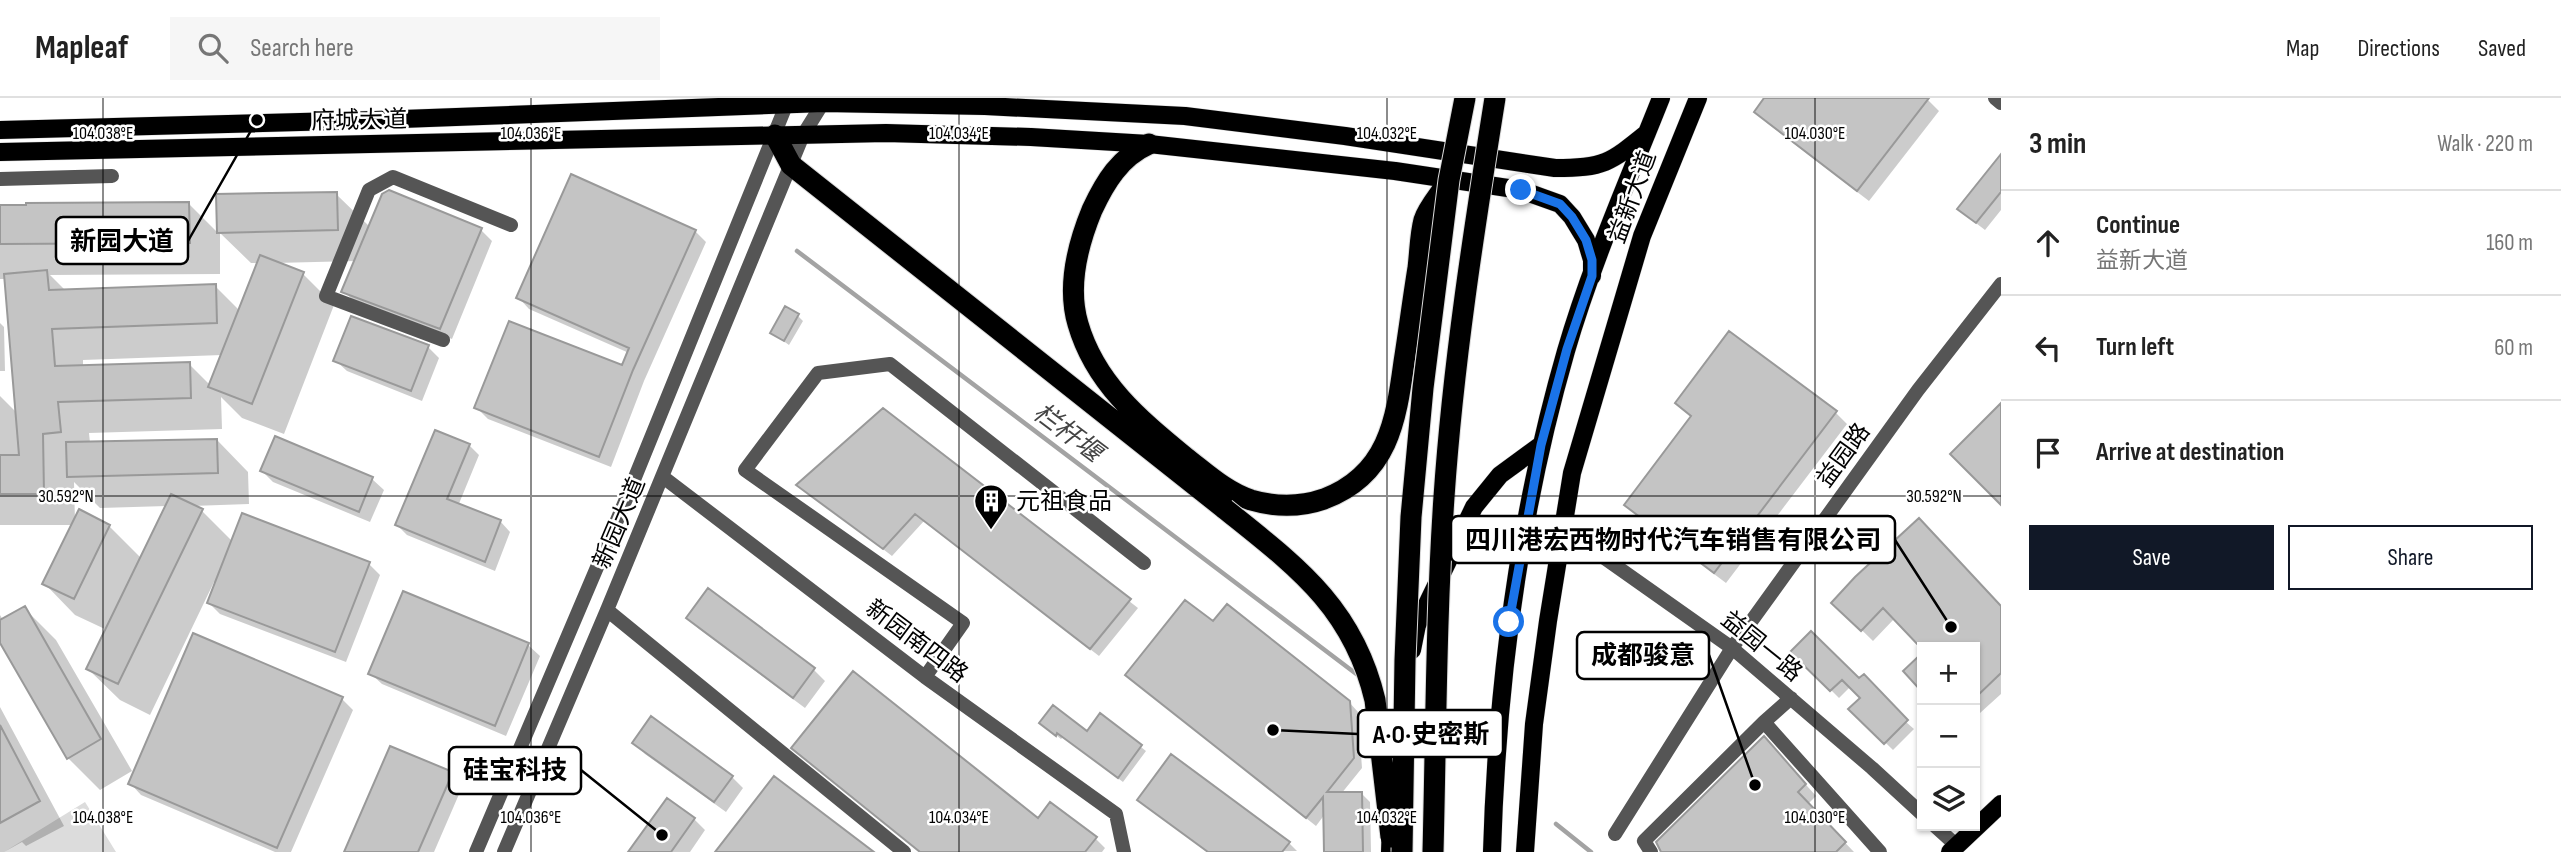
<!DOCTYPE html>
<html lang="en">
<head>
<meta charset="utf-8">
<style>
  :root { --surface:#fff; --page:#f6f6f6; --text:#222; --muted:#767676; --line:#e0e0e0; --accent:#111827 }
  body { margin:0; font-family:"Sofia Sans Condensed","Noto Sans SC",sans-serif; background:var(--page); color:var(--text) }
  .controls { position:absolute; right:21px; bottom:21px; display:grid; overflow:hidden; border-radius:0px; box-shadow:0 2px 5px #0004 }
  .controls button { width:63px; height:63px; display:grid; place-items:center; padding:0; border:0; border-bottom:2px solid var(--line); background:var(--surface); color:var(--text); font:35px sans-serif }
  .stop { position:absolute; width:21px; height:21px; margin:-16px; border:5px solid #1a73e8; border-radius:50%; background:#fff }
  .stop.end { background:#1a73e8; border-color:#fff; box-shadow:0 2px 7px #0008 }
  .list { margin:0; padding:0; list-style:none }
  h2 { display:flex; justify-content:space-between; align-items:center; height:91px; margin:0; padding:0 28px; font-size:30px }
  h2 small { font-size:23px; font-weight:400; color:var(--muted) }
  .list li { display:grid; grid-template-columns:46px 1fr auto; gap:21px; align-items:center; box-sizing:border-box; height:105px; padding:0 28px; border-top:2px solid var(--line) }
  .list b { display:block; font-size:26px; white-space:nowrap }
  .list p { margin:0; font-size:23px; white-space:nowrap; color:var(--muted) }
  .list em { font-size:23px; font-style:normal; color:var(--muted) }
  .actions { display:flex; gap:14px; padding:21px 28px }
  .actions a { flex:1; padding:16px 0; border:2px solid var(--accent); border-radius:0px; text-align:center; font-size:24px; color:var(--accent) }
  .actions .main { background:var(--accent); color:#fff }
  .icon { flex:none; width:38px; height:38px; fill:none; stroke:currentColor; stroke-width:2; stroke-linecap:round; stroke-linejoin:round }
  .map { position:relative; flex:none; width:2001px; height:754px; overflow:hidden }
  header { display:flex; align-items:center; gap:42px; box-sizing:border-box; height:98px; padding:0 35px; background:var(--surface); border-bottom:2px solid var(--line) }
  header strong { font-size:33px }
  nav { display:flex; gap:38px; margin-inline-start:auto; font-size:24px }
  .search { width:490px; height:63px; background:var(--page); display:flex; align-items:center; gap:18px; box-sizing:border-box; padding:0 24px; border-radius:0px; color:var(--muted); font-size:26px }
  main { display:flex }
  aside { flex:1; background:var(--surface) }
  .map>svg:first-child { display:block }
  .green { fill:#dcdcdc }
  .shadow { fill:#0003; fill-rule:evenodd }
  .lines { fill:none; stroke-linecap:round; stroke-linejoin:round }
  .stream { stroke:#a3a3a3; stroke-width:4.5 }
  .building { fill:#c4c4c4; stroke:#999; stroke-width:2 }
  .major-casing { stroke:#dbdbdb; stroke-width:19 }
  .highway-casing { stroke:#dbdbdb; stroke-width:23 }
  .minor { stroke:#555; stroke-width:14 }
  .major { stroke:#000; stroke-width:18 }
  .highway { stroke:#000; stroke-width:21 }
  .highway-bridge-casing { stroke:#dbdbdb; stroke-width:23; stroke-linecap:butt }
  .highway-bridge { stroke:#000; stroke-width:21 }
  .route { stroke:#1a73e8; stroke-width:9 }
  .ticks { fill:none; stroke:#000; stroke-width:2; stroke-opacity:0.45 }
  .labels { text-anchor:middle; stroke-width:5; stroke-linejoin:round; paint-order:stroke }
  .street-label { font-size:24px; fill:#000; stroke:#fff }
  .poi-label { font-size:24px; fill:#000; stroke:#fff; text-anchor:start }
  .water-label { font-size:26px; font-style:italic; fill:#444; stroke:#fff }
  .ticks-label { font-size:18px; text-anchor:middle; fill:#000; stroke:#fff; stroke-width:5; stroke-linejoin:round; paint-order:stroke }
  .leader { fill:none; stroke:#000; stroke-width:2.5 }
  .callout-dot { fill:#000; stroke:#fff; stroke-width:2.5 }
  .callout { fill:#fff; stroke:#000; stroke-width:2.5 }
  .callout-label { font-size:26px; text-anchor:middle; font-weight:bold; fill:#000 }
</style>
</head>
<body>
<header>
<strong>Mapleaf</strong>
<div class="search"><svg class="icon" aria-label="search" viewBox="0 0 24 24"><circle cx="10" cy="10" r="6"/><path d="M15 15l6 6"/></svg>Search here</div>
<nav><a>Map</a><a>Directions</a><a>Saved</a></nav>
</header>
<main>
<div class="map">
<svg width="2001" height="754" viewBox="0 0 2001 754">
  <rect width="100%" height="100%" fill="#fff"/>
  <path class="green" d="M85 704 116 754H4Z"/>
  <path class="shadow" d="M1767 0H1926L1939 13 1869 103 1767 25 1756 13Z
    M2001 62V112L1985 132 1968 119Z
    M336 96 370 129 481 132 492 143 452 241 355 204 343 193 356 163 275 165 303 176 334 207 284 336 242 320 221 299 222 331 89 335 90 345 217 342 248 374 249 406 192 408 202 413 233 444 369 466 380 477 346 564 220 516 209 505 217 485 214 484 150 617 120 602 88 571 107 532 75 517 44 485 73 427H0V298L17 315 6 181H0V109L189 106 219 136 218 98ZM220 135 251 165H258L240 213 215 188 66 193 50 177 220 176ZM222 257 210 287 189 266 83 269V262ZM74 384 100 410 167 408 142 461 109 428 79 414 75 423Z
    M695 133 706 144 644 283 611 369 488 321 476 309 623 270 629 255 529 211 518 199Z
    M798 218 803 223 789 247 772 235Z
    M0 225 4 229 5 273H0Z
    M428 249 439 260 422 303 347 273 335 262Z
    M1677 305 1836 315 1847 326 1726 485 1637 418 1626 407 1692 319Z
    M883 312 1138 510 1099 558 924 423 892 458 799 387Z
    M276 341 372 381 384 392 370 424 273 384 262 373Z
    M469 347 479 357 458 408 500 423 510 434 495 473 407 437 397 427Z
    M709 493 814 572 825 583 805 610 699 531 688 520Z
    M404 495 528 547 540 558 506 638 382 586 370 575Z
    M1834 505 2001 510V596L1980 615 1975 610V549H1923L1895 520 1873 543Z
    M24 510 56 542 132 673 100 692 68 660 0 541V517L3 522Z
    M1213 526 1349 604 1358 614 1362 670 1341 696 1361 695 1370 704 1371 754H1326L1325 716 1316 728 1136 585Z
    M1793 554 1859 583 1914 631 1893 652 1851 611 1862 600 1851 588 1839 600Z
    M342 601 353 612 291 754H275L141 697 130 685Z
    M0 609 64 728 26 748 22 744 4 754H0Z
    M1101 618 1146 653 1123 684 1063 639 1061 641 1046 629 1087 635Z
    M651 621 732 679 743 690 726 714 645 656 634 644Z
    M1775 652 1816 698 1808 706 1854 754H1661L1658 745Z
    M452 676 463 687 434 754H346Z
    M1139 702 1289 745 1297 753 1207 754Z
    M694 721 705 732 690 754H630Z
    M1095 740 1105 750 1102 754H1015Z"/>
  <g class="lines">
    <path class="stream" d="M797 153 1359 578
      M1556 726 1591 754"/>
  </g>
  <path class="building" d="M1764 0H1929L1857 93 1754 14Z
    M2001 56V94L1976 125 1957 111Z
    M571 76 696 132 633 272 599 359 474 310 509 223 622 267 629 250 516 200Z
    M389 92 482 130 440 231 341 194 382 96Z
    M337 94 338 132 217 135 216 96Z
    M189 104 190 145 0 146V107H26V105Z
    M260 157 304 174 252 306 208 289Z
    M47 172 49 192 216 186 217 225 52 231 55 268 190 264 191 300 58 304 61 334 43 336 44 396H0V357H19L4 176Z
    M785 208 799 216 784 243 770 235Z
    M351 218 429 247 411 293 333 263Z
    M1729 233 1837 313 1714 475 1624 407 1691 318 1675 305Z
    M2001 305V407L1950 356Z
    M883 310 1131 501 1090 551 915 416 883 451 796 387Z
    M435 332 470 346 447 401 501 422 485 464 395 427Z
    M275 338 373 379 359 414 260 373Z
    M217 341 218 375 67 379 66 344Z
    M171 396 203 411 118 586 86 571Z
    M79 411 110 427 74 501 42 486Z
    M242 415 370 464 335 554 207 505Z
    M1919 420 2001 508V575L1975 600V549H1920L1883 510 1861 533 1831 505 1855 479Z
    M708 490 815 570 793 600 686 520Z
    M403 493 529 545 495 628 368 576Z
    M1185 502 1213 523 1227 506 1350 603 1354 660 1327 694H1362L1363 754H1324L1323 699 1306 720 1125 577Z
    M25 508 101 641 67 661 0 545V522Z
    M1811 533 1859 580 1864 576 1908 622 1884 646 1848 611 1860 600 1842 582 1830 593 1790 554Z
    M193 535 343 599 277 750 128 686Z
    M1922 555V594L1903 573Z
    M853 573 1038 720 1050 704 1097 739 1085 754H920L791 650Z
    M1053 607 1087 633 1100 615 1142 647 1118 680 1057 635 1056 638 1039 625Z
    M651 618 733 678 714 704 632 645Z
    M0 627 40 703 0 725Z
    M1764 638 1806 686 1798 694 1846 744 1836 754H1661L1656 744Z
    M390 648 453 674 418 754H344Z
    M1171 656 1290 744 1282 754H1208L1137 702Z
    M774 678 874 754H715Z
    M667 700 695 720 671 754H628Z"/>
  <g class="lines">
    <g class="major-casing">
      <path id="major" d="M0 32 375 22 824 5 985 8 1185 18 1345 38 1555 70C1604 70 1610 65 1647 35
        M0 54 886 35 1031 39 1149 46 1395 73 1521 92 1560 106 1572 119 1586 142 1592 162V178
        M1412 552 1417 527 1474 409 1500 377 1541 347
        M1392 687 1393 654 1397 631
        M1390 754 1391 725
        M1492 754C1497 585 1519 416 1566 253 1591 167 1628 83 1661 0
        M1525 754 1534 626 1548 523 1572 375 1642 138 1698 0
        M1950 754 2001 706"/>
    </g>
    <g class="highway-casing">
      <path id="highway" d="M775 37 791 67 1225 411
        M1149 46C1120 59 1105 84 1092 112 1078 146 1067 189 1078 226 1095 285 1139 321 1185 359 1206 375 1226 394 1251 402 1275 409 1301 409 1324 401 1388 377 1396 323 1404 264 1409 232 1413 201 1418 170 1420 154 1420 137 1424 122 1428 109 1442 94 1449 82"/>
    </g>
    <path class="minor" d="M1995 0 2001 5
      M0 81 112 78
      M443 242 326 198 369 92 393 79 511 127
      M663 379 925 579 1116 716 1124 754
      M1562 430 1732 550 1872 670 1922 716
      M607 512 904 754
      M925 579 963 525 745 372 818 275 890 266 1144 465
      M1764 624 1791 600
      M1935 728 1957 748
      M1615 736 1732 550 1918 292 2001 186
      M476 754 629 394 789 0
      M504 754 607 512 803 37 826 0
      M1651 754 1644 743 1764 624 1880 754"/>
    <use href="#major" class="major"/>
    <use href="#highway" class="highway"/>
    <g class="highway-bridge-casing">
      <path id="highway-bridge" d="M1225 411C1296 468 1353 509 1375 602L1391 739
        M1402 754 1405 562 1411 419 1423 290 1449 82 1465 0
        M1433 754C1436 636 1436 517 1444 399 1453 266 1474 132 1495 0"/>
    </g>
    <use href="#highway-bridge" class="highway-bridge"/>
  </g>
  <g class="lines">
    <path class="route" d="M1509 524 1541 347 1567 251 1592 178V162L1586 142 1572 119 1560 106 1521 92"/>
  </g>
  <path class="ticks" d="M103 0V754M531 0V754M959 0V754M1387 0V754M1815 0V754M0 398H2001"/>
  <defs>
    <g id="building-pin" transform="scale(1.75)"><path d="M0 17L-7.5 6A9.5 9.5 0 1 1 7.5 6Z" fill="#000" stroke="#fff"/><path d="M-4-6H4V6H1V3H-1V6H-4ZM-2.5-4.3h1.7v1.8h-1.7ZM.8-4.3h1.7v1.8H.8ZM-2.5-1h1.7V.8h-1.7ZM.8-1h1.7V.8H.8Z" fill="#fff"/></g>
  </defs>
  <g fill-rule="evenodd">
    <use href="#building-pin" x="991" y="403"/>
  </g>
  <g class="labels">
    <g class="street-label">
      <text transform="translate(359 22) rotate(-1)" y="8">府城大道</text>
      <text transform="translate(1632 99) rotate(-70)" y="8">益新大道</text>
      <text transform="translate(1843 357) rotate(-54)" y="8">益园路</text>
      <text transform="translate(619 425) rotate(-67)" y="8">新园大道</text>
      <text transform="translate(917 543) rotate(37)" y="8">新园南四路</text>
      <text transform="translate(1762 548) rotate(39)" y="8">益园一路</text>
    </g>
    <g class="poi-label">
      <text x="1016" y="411">元祖食品</text>
    </g>
    <g class="water-label">
      <text transform="translate(1068 334) rotate(37)" y="9">栏杆堰</text>
    </g>
  </g>
  <g class="ticks-label">
    <text x="103" y="41">104.038°E</text>
    <text x="531" y="41">104.036°E</text>
    <text x="959" y="41">104.034°E</text>
    <text x="1387" y="41">104.032°E</text>
    <text x="1815" y="41">104.030°E</text>
    <text x="1934" y="404">30.592°N</text>
    <text x="66" y="404">30.592°N</text>
    <text x="103" y="725">104.038°E</text>
    <text x="531" y="725">104.036°E</text>
    <text x="959" y="725">104.034°E</text>
    <text x="1387" y="725">104.032°E</text>
    <text x="1815" y="725">104.030°E</text>
  </g>
  <path class="leader" d="M257 22L188 143M1951 529L1895 442M1755 687L1709 557M1273 632L1358 636M662 737L581 672"/>
  <g class="callout-dot">
    <circle cx="257" cy="22" r="7"/>
    <circle cx="1951" cy="529" r="7"/>
    <circle cx="1755" cy="687" r="7"/>
    <circle cx="1273" cy="632" r="7"/>
    <circle cx="662" cy="737" r="7"/>
  </g>
  <g class="callout">
    <rect x="56" y="119" width="132" height="47" rx="7"/>
    <rect x="1451" y="418" width="444" height="47" rx="7"/>
    <rect x="1577" y="534" width="132" height="47" rx="7"/>
    <rect x="1358" y="612" width="145" height="47" rx="7"/>
    <rect x="449" y="649" width="132" height="47" rx="7"/>
  </g>
  <g class="callout-label">
    <text x="122" y="152">新园大道</text>
    <text x="1673" y="451">四川港宏西物时代汽车销售有限公司</text>
    <text x="1643" y="566">成都骏意</text>
    <text x="1431" y="645">A·O·史密斯</text>
    <text x="515" y="681">硅宝科技</text>
  </g>
</svg>
<div class="controls">
<button>+</button>
<button>−</button>
<button><svg class="icon" aria-label="layers" viewBox="0 0 24 24"><path d="M12 4l9 5-9 5-9-5zM3 14l9 5 9-5"/></svg></button>
</div>
<div class="stop" style="left:1509px;top:524px"></div>
<div class="stop end" style="left:1521px;top:92px"></div>
</div>
<aside>
<h2>3 min<small>Walk · 220 m</small></h2>
<ul class="list">
<li><svg class="icon" aria-label="ahead" viewBox="0 0 24 24"><path d="M12 20V5M6 11l6-6 6 6"/></svg><div><b>Continue</b><p>益新大道</p></div><em>160 m</em></li>
<li><svg class="icon" aria-label="left" viewBox="0 0 24 24"><path d="M17 20v-9H6M10 6l-5 5 5 5"/></svg><div><b>Turn left</b></div><em>60 m</em></li>
<li><svg class="icon" aria-label="arrive" viewBox="0 0 24 24"><path d="M6 21V4h12l-3 4 3 4H6"/></svg><div><b>Arrive at destination</b></div></li>
</ul>
<div class="actions"><a class="main">Save</a><a>Share</a></div>
</aside>
</main>
</body>
</html>
